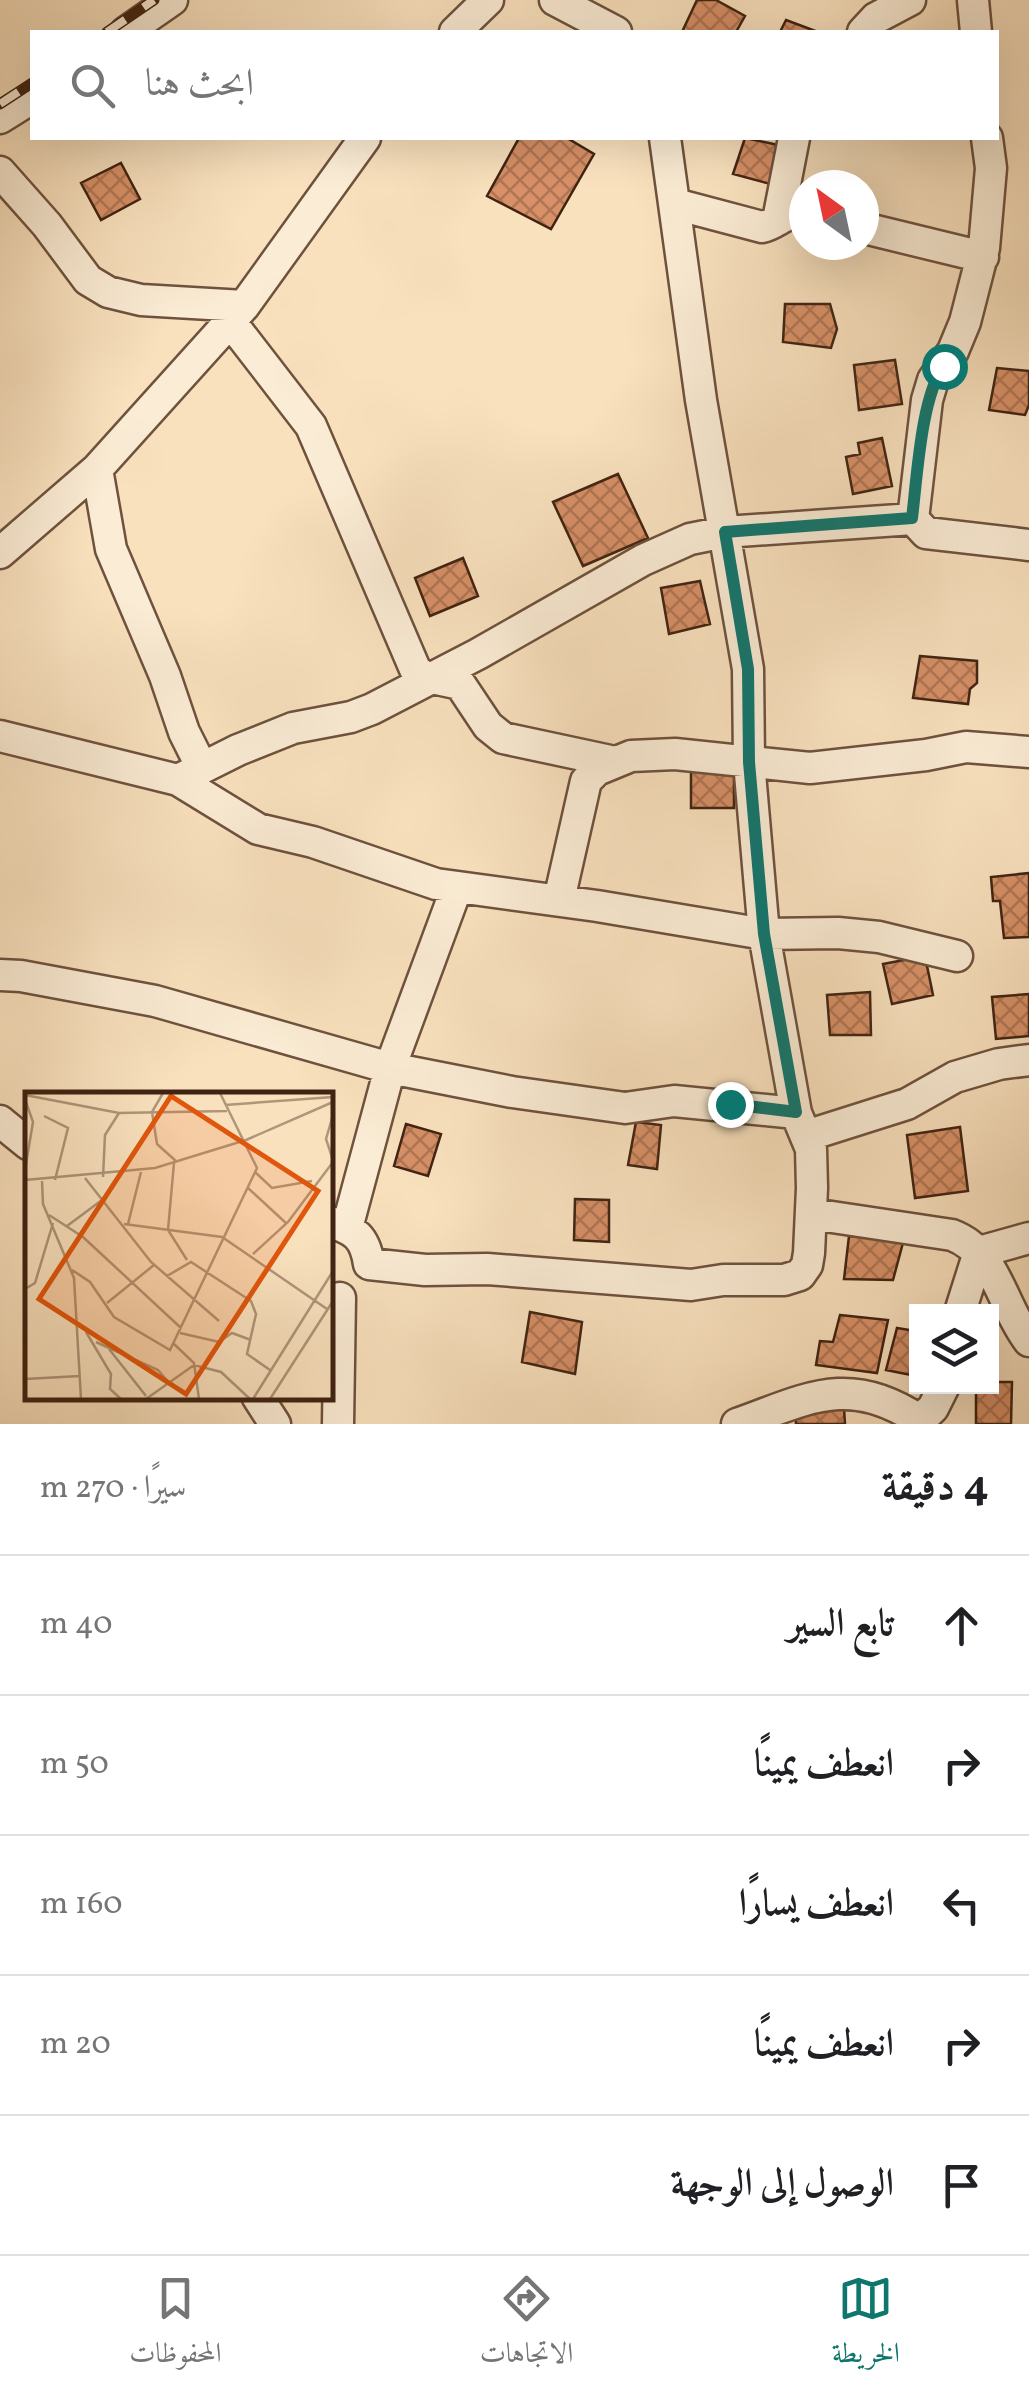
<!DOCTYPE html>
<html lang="ar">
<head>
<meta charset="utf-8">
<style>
  :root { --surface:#fff; --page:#f2f2f2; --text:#202124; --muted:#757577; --line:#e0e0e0; --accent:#0f766e }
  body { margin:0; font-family:Vollkorn,Amiri,serif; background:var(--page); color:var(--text); direction:rtl }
  .controls { position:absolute; right:30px; bottom:30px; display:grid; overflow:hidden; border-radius:0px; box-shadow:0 10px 40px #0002 }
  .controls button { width:90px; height:90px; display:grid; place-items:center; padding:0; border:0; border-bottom:2px solid var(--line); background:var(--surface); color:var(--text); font:50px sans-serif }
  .compass { position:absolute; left:789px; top:170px; width:90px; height:90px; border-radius:50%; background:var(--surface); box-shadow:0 10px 40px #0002; rotate:327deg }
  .stop { position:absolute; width:30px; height:30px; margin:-22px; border:8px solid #0f766e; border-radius:50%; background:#fff }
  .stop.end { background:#0f766e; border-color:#fff; box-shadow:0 2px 10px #0008 }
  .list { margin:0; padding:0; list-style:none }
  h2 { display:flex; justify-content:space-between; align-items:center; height:130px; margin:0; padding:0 40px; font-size:42px }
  h2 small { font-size:32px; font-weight:400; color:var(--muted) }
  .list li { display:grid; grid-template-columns:65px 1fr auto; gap:30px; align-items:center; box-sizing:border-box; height:140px; padding:0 40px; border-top:2px solid var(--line) }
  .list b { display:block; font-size:38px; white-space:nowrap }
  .list em { font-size:32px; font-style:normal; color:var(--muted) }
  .icon { flex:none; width:55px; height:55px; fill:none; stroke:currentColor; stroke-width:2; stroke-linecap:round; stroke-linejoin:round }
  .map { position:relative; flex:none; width:1029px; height:1424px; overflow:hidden; direction:ltr }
  .search { position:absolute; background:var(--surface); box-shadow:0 10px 40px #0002; left:30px; right:30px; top:30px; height:110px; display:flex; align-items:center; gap:25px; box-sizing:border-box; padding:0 35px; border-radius:0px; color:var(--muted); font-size:38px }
  .sheet { height:830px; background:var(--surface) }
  nav { display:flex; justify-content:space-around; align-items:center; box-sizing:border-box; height:140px; border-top:2px solid var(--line); background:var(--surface); font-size:28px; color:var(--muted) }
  nav a { display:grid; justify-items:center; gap:5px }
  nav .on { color:var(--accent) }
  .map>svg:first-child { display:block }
  .building { fill:url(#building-cross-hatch); stroke:#402312; stroke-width:2.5 }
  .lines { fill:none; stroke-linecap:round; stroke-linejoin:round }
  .minor-casing { stroke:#6e523d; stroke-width:35 }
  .minor { stroke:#fbecd5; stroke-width:30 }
  .rail-casing { stroke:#402312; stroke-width:11 }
  .rail { stroke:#fbecd5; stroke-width:8; stroke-dasharray:22; stroke-linecap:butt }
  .route { stroke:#0f766e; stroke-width:12 }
  .inset-road { fill:none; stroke:#af9579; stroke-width:2.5 }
  .view { fill:#e0560c; fill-opacity:0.15; stroke:#e0560c; stroke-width:5 }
  .inset-edge { fill:none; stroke:#402312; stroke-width:5 }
</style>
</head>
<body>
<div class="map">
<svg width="1029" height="1424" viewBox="0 0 1029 1424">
  <defs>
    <pattern id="building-cross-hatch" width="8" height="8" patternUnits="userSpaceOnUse" patternTransform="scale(2.5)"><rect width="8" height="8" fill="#d79067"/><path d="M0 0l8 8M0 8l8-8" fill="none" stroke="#b07553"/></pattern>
  </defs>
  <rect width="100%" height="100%" fill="#f9e1be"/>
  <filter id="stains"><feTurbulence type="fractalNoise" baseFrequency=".002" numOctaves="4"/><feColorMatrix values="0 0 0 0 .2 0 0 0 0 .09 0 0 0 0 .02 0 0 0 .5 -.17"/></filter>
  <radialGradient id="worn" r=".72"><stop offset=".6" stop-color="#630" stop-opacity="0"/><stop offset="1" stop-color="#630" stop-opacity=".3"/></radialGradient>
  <path class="building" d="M697 0H716L745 16 736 32H682Z
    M786 20 818 32H780Z
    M519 138H567L594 154 551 229 487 196Z
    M745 138 783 146 774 185 733 174Z
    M121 163 140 199 101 220 81 183Z
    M785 304H830L837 329 831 348 783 342Z
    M895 360 902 404 859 410 854 365Z
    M997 368 1029 371V405L1025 415 989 410Z
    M882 438 892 486 853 494 846 457 860 454 858 443Z
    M618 474 648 538 583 566 553 502Z
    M463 558 478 596 430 616 415 578Z
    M700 581 710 624 669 634 661 588Z
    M920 656 977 661V683L970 689 968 704 913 698Z
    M691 769H734V808H691Z
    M1029 873V937L1004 938 1000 901H993L991 877Z
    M925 956 933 995 892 1004 883 964Z
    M870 992 871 1035H830L827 995Z
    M1029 994V1036L996 1039 992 997Z
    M636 1122 661 1125 657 1169 628 1165Z
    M406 1124 441 1134 428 1176 394 1166Z
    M960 1127 968 1191 915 1198 907 1135Z
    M575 1199 609 1200V1242L574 1240Z
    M849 1236 904 1239 893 1280 844 1279Z
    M530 1312 582 1322 575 1374 522 1362Z
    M840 1315 888 1320 877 1373 816 1365 820 1341 833 1342Z
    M897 1328 916 1331V1376L886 1370Z
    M992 1382H1012L1011 1424H976V1386H992Z
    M844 1408 845 1424H796L795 1409Z"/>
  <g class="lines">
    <g class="minor-casing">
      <path id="minor" d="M555 0 616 32
        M973 0 976 32
        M126 32 172 0
        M455 32 488 0
        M863 32 876 18 910 0
        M0 118 32 98
        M0 172 47 225 88 280 108 292 141 300 244 306
        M675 204 762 227C778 224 786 209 804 213
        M778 220 794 138
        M864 228 983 257
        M230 321 311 426 415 669 423 676 460 684 488 726 503 738 615 762
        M97 469 111 549 165 676 184 732 202 768
        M913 519 927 400 933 380 953 351 965 322 984 248 991 168 987 138
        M0 553 97 469 244 306 365 138
        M0 736 178 780 258 829 313 842 436 884 597 906 764 934 838 933 879 937 957 956
        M178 780 238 750 293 728 351 717 372 709 478 654 643 560 690 539 725 532 913 519 926 533 1029 545
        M559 900 586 781 597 770 631 756 675 754 810 768 926 755 966 747 1029 752
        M0 975 21 976 155 1001 390 1068 512 1092 625 1108 674 1101 796 1113
        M0 1121 28 1144
        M806 1136 907 1104 955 1077 999 1064 1029 1060
        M812 1214 952 1235C997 1252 1001 1305 1029 1341
        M330 1222C355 1230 365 1237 369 1264L425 1270 487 1269 691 1285 723 1280H784L800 1275 807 1265 809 1253 812 1188 811 1149 796 1113 764 934 749 762 748 669 701 400 665 138
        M347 1228 390 1068 457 887
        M960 1312 979 1252 1029 1238
        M257 1396 275 1424
        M338 1424 340 1298
        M737 1424C807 1399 849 1373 919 1420
        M916 1424 933 1408 944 1386"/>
    </g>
    <use href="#minor" class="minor"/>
    <g class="rail-casing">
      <path id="rail" d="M107 32 154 0
        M0 104 32 83"/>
    </g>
    <use href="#rail" class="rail"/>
  </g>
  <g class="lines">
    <path class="route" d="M730 1104 796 1112 764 934 749 762 748 669 725 532 912 518C917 479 921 396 944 366"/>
  </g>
  <g transform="translate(25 1092)">
    <rect width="308" height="308" fill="#f9e1be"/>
    <path class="inset-road" d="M138 1 127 20 132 52 152 70M0 3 94 21 202 19M0 7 8 30 0 78M200 13 308 5M308 23 301 47 308 68M19 24 43 36 30 88M149 71 143 138 162 168M230 80 247 96 287 89M78 85 80 43 94 21M60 86 126 170 194 229M0 88 130 76 221 48 308 10M17 89 18 112 49 186 56 307M223 96 262 132M24 123 58 145 156 236M99 132 197 145 302 217M103 132 116 80M42 134 77 108M228 162 263 130 308 70M47 178 65 190 89 225 145 258 232 76 195 1M142 184 166 170 226 209 231 222 222 262 245 278M0 197 10 191 28 131M82 211 129 173M61 240 86 282 85 297 96 307M155 241 194 250 207 241 226 248M71 250 133 278 145 292M149 252 169 271 174 307M84 257 121 304M0 287 55 284M121 307 169 273 196 280 225 307M228 307 308 179M245 307 308 209"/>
    <path class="view" d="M146 4 293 99 161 302 14 207Z"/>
    <rect width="308" height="308" class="inset-edge"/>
  </g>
  <rect width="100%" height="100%" filter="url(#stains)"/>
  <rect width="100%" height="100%" fill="url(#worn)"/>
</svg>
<div class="controls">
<button><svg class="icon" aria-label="layers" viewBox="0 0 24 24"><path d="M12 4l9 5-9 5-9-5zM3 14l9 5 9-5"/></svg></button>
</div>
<svg class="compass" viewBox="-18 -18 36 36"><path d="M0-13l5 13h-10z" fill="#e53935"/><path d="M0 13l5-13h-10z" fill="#757577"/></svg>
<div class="stop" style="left:944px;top:366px"></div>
<div class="stop end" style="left:730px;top:1104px"></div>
<div class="search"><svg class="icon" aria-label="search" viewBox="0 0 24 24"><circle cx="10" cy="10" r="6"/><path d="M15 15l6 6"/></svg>ابحث هنا</div>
</div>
<section class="sheet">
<h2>4 دقيقة<small>سيرًا · 270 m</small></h2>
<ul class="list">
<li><svg class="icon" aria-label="ahead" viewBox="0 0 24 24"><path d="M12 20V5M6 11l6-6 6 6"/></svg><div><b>تابع السير</b></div><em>40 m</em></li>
<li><svg class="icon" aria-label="right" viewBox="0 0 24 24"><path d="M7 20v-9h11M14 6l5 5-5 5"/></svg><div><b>انعطف يمينًا</b></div><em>50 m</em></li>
<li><svg class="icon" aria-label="left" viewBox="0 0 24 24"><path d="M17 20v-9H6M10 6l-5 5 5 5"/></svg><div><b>انعطف يسارًا</b></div><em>160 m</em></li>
<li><svg class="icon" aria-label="right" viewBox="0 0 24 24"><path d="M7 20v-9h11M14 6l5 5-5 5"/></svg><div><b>انعطف يمينًا</b></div><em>20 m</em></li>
<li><svg class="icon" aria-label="arrive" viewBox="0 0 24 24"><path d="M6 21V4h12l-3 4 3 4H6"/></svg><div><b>الوصول إلى الوجهة</b></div></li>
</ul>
</section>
<nav>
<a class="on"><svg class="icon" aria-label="map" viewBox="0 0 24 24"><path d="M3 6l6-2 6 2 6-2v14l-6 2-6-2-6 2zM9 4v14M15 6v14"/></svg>الخريطة</a>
<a><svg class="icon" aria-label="directions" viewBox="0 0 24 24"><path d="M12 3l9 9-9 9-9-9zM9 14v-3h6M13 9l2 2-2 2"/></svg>الاتجاهات</a>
<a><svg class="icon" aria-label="saved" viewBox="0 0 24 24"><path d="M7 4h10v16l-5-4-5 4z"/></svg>المحفوظات</a>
</nav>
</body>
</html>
